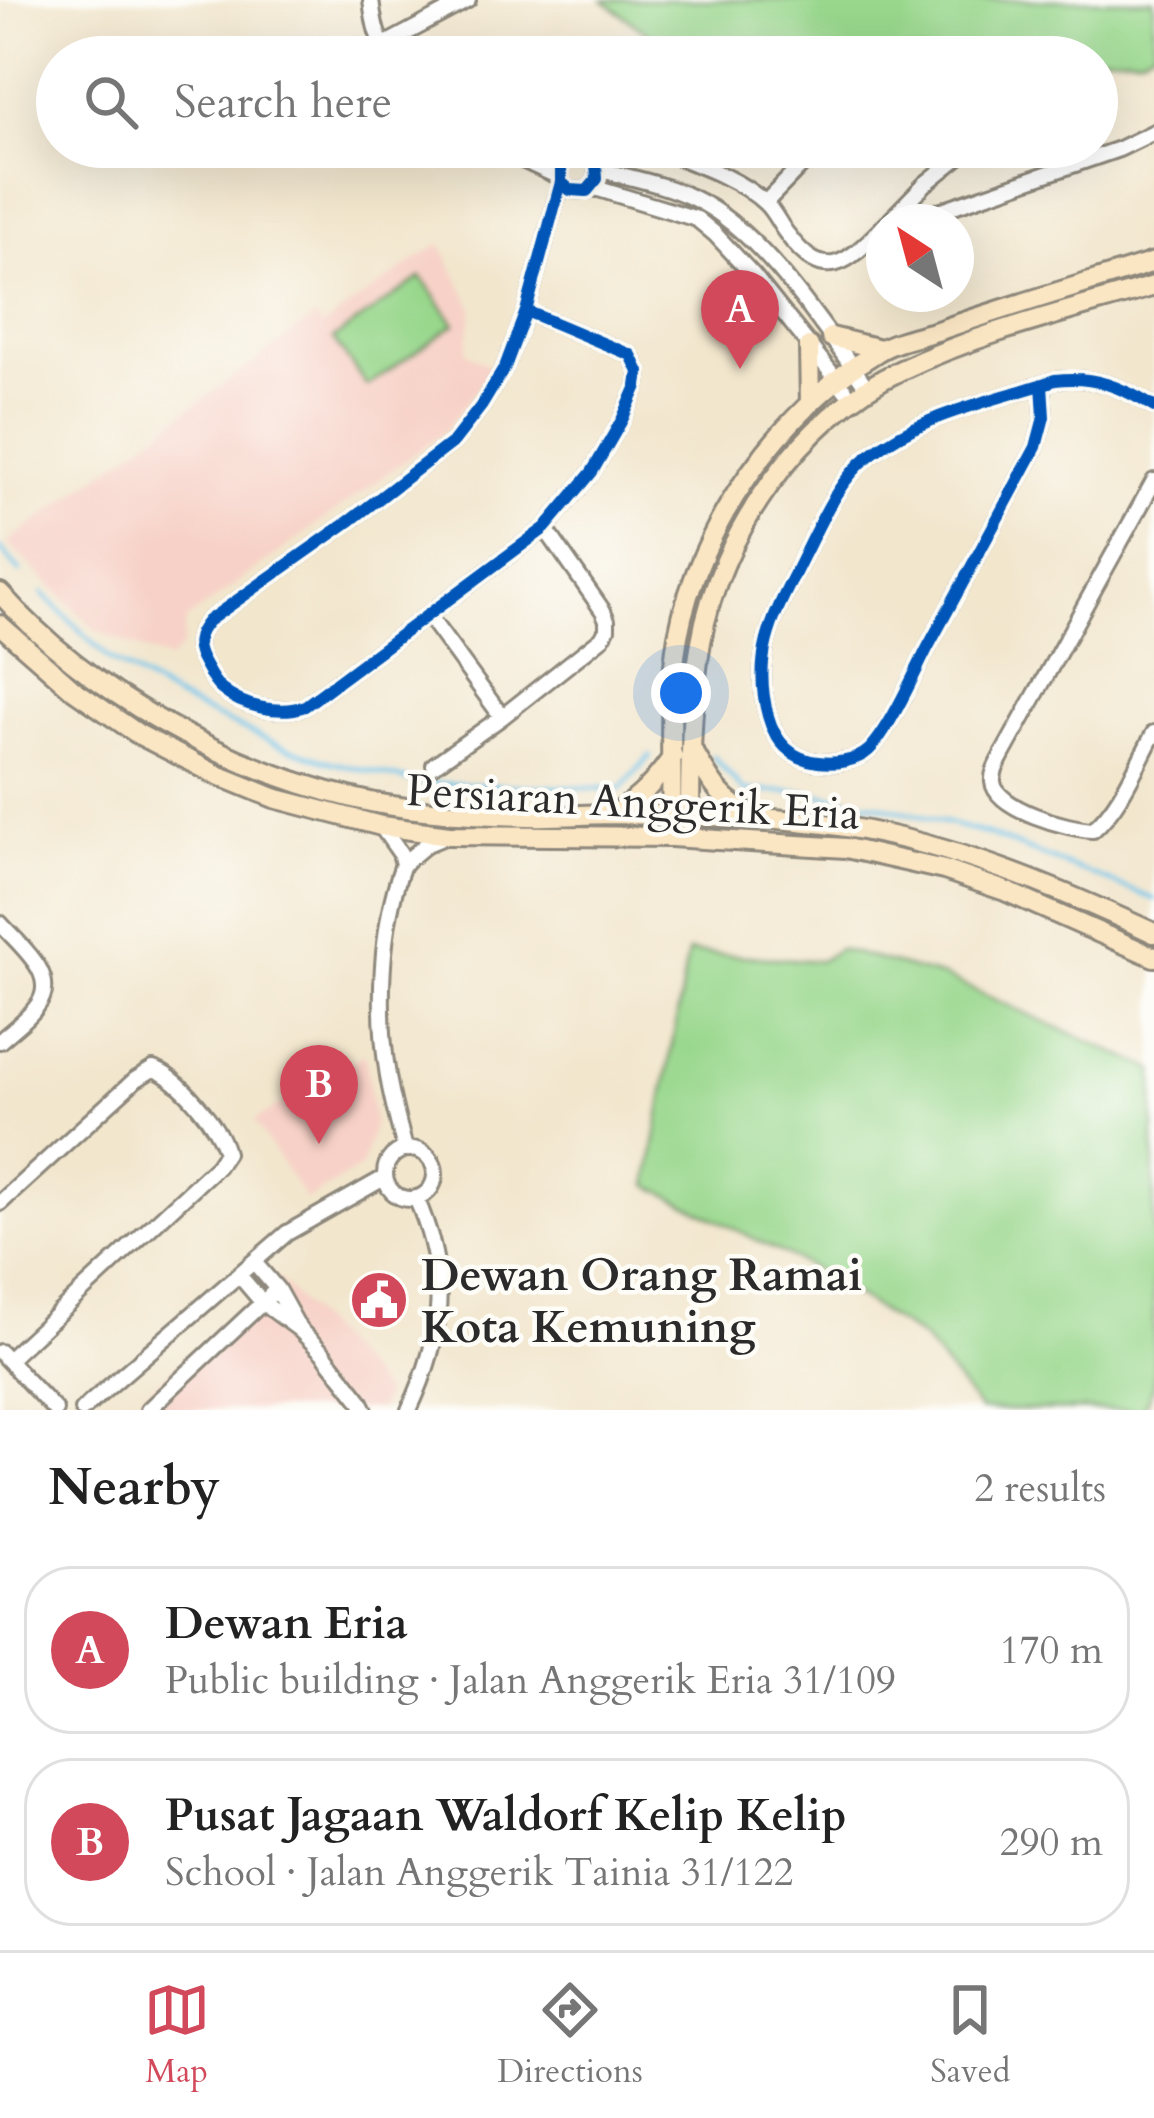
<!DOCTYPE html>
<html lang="en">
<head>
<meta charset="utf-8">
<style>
  :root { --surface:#fff; --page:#f2f2f2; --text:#222; --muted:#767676; --line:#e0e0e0; --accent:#d1495b }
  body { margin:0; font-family:Cardo,serif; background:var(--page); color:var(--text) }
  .compass { position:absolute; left:866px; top:204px; width:108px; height:108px; border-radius:50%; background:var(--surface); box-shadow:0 12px 48px #0002; rotate:324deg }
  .you { position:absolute; left:681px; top:693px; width:42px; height:42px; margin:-30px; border:9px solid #fff; border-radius:50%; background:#1a73e8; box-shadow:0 0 0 18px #1a73e833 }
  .badge { display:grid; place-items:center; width:78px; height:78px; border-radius:50%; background:var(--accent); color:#fff; font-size:39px; font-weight:700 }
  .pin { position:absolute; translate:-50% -99px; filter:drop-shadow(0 3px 6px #0008) }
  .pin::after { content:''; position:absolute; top:63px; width:42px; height:36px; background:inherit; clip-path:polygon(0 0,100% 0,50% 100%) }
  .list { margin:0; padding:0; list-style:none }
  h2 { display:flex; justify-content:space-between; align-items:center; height:156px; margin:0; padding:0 48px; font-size:51px }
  h2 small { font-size:39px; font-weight:400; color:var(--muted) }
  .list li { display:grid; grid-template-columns:78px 1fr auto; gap:36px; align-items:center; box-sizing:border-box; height:168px; margin:0 24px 24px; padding:0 24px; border:3px solid var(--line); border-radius:48px }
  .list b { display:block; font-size:45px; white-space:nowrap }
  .list p { margin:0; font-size:39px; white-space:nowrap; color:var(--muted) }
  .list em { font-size:39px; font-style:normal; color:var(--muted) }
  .icon { flex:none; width:66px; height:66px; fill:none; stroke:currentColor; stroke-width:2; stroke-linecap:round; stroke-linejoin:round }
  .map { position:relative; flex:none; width:1154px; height:1410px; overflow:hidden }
  .search { position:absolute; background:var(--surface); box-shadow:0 12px 48px #0002; left:36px; right:36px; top:36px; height:132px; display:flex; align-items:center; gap:30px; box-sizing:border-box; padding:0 42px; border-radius:66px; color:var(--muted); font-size:45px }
  .sheet { height:540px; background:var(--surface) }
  nav { display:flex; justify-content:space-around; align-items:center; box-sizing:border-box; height:168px; border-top:3px solid var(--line); background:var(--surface); font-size:33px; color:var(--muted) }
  nav a { display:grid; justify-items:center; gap:6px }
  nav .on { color:var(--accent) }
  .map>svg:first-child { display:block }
  .built { fill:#f7d1c7 }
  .green { fill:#98d78c; stroke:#62815c; stroke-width:3 }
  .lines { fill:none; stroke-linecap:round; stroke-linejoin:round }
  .stream { stroke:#6cc3e9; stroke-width:4.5 }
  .street-casing { stroke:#8e887c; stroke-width:20 }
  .secondary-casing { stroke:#8e887c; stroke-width:24 }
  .street { stroke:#fff; stroke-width:14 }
  .secondary { stroke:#fbe6c4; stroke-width:18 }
  .cycleway-casing { stroke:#fdfcf7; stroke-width:20 }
  .cycleway { stroke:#0057b8; stroke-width:12 }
  .labels { text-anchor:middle; stroke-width:9; stroke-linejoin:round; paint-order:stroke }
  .street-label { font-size:45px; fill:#2b2b2b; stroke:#fdfcf7 }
  .poi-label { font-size:45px; font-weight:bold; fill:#2b2b2b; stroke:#fdfcf7; text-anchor:start }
</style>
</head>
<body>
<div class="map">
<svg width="1154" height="1410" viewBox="0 0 1154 1410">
  <rect width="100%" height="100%" fill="#fdfcf7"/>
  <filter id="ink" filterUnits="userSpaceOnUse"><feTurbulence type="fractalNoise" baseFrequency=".00833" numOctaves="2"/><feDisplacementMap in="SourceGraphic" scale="24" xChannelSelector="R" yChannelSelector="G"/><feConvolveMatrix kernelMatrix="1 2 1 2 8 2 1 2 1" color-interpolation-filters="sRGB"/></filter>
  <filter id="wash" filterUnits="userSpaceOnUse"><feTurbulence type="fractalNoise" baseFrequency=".004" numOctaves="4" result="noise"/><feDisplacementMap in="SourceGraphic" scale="48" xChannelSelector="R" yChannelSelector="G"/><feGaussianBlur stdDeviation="2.7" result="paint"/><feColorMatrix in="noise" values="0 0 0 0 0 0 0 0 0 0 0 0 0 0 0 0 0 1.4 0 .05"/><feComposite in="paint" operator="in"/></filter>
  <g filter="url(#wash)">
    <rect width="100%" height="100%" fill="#f2e6cd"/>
    <path class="built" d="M440 243 473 308 466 352 493 368 444 432 186 620 182 646 169 660 97 631 7 543 315 317 322 326Z
      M365 1054 374 1122 361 1167 306 1200 254 1121Z
      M276 1276 385 1393 379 1410H127Z"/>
    <path class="green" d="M603 0H1154V49L1139 56 669 49Z
      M421 277 455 324 367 386 333 339Z
      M839 949 944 977 1154 1070V1386L1142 1410H980L923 1339 814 1269 648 1185 688 952 820 961Z"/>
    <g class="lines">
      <path class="stream" d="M0 549 20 571
        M42 593 108 658 177 699 276 744 326 761 420 783 621 789 650 756
        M713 756 744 791 804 792 880 805 987 834 1154 899"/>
    </g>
  </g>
  <g filter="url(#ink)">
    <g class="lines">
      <g class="street-casing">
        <path id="street" d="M371 0C374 23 376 40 392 57
          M382 46 468 0
          M494 147 559 177
          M653 147C687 161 738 177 765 203 774 211 779 224 787 234 825 286 847 263 884 226
          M517 151 564 160
          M598 169C630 178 665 184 695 199 763 232 824 328 868 389
          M592 187 697 219 715 234 754 276 853 400
          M765 203 819 147
          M888 222 925 184 971 147
          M907 222 1119 149 1154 132
          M526 311 631 355 639 372 637 386 622 420 592 472 545 528 305 706C280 715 242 707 221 689 213 682 209 673 204 664 194 647 195 636 208 621L351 520 454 441 482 405 505 367 526 311 561 182V165L575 154 587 155 596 163 597 179 587 191 570 190 561 182
          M1042 384 1044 417 1036 447C1000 514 964 580 928 647 914 674 890 729 869 750 856 762 834 764 818 762 791 759 775 741 768 716 750 650 778 609 805 553 823 517 838 481 870 455 923 413 992 402 1055 380 1093 375 1122 387 1154 407
          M1154 481 1002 755C998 763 992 772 993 782 996 809 1068 829 1093 830 1121 805 1136 766 1154 733
          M429 617 502 717
          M434 765 502 717 602 638 607 629V620L603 611 545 528
          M381 826 400 853 403 864 427 844 444 837
          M403 864C380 928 377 1010 388 1076 392 1101 399 1125 405 1149
          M0 923C19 945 61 976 37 1006 28 1019 12 1030 0 1041
          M385 1174a25 25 0 1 1 50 0a25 25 0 1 1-50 0Z
          M0 1203 135 1080 153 1069C178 1076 220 1127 226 1153L217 1166 8 1360
          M254 1262 277 1289 297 1325
          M239 1275 262 1302 299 1329 323 1353 360 1400 365 1410
          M0 1352 55 1410
          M82 1410 287 1233 384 1178
          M148 1410 277 1289
          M409 1410C444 1335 450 1275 416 1198"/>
      </g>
      <g class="secondary-casing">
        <path id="secondary" d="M831 337 880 349
          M809 346 810 404
          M0 593C89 693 227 769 357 799 410 812 474 815 528 816 559 817 589 814 619 814 694 816 772 815 846 827 955 845 1055 887 1154 933
          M0 625 74 690 138 734 215 774 274 798 381 826 449 835 671 837 846 848 944 870 1005 891 1154 957
          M695 754C710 781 723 804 753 815
          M615 814C640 798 656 781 673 756
          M690 825C690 767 691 699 701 642 719 535 802 416 901 370 981 332 1070 311 1154 286
          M671 827C673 763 667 698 678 636 698 527 781 409 877 352 894 341 917 337 937 331 1009 306 1082 285 1154 262"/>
      </g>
      <use href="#street" class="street"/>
      <use href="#secondary" class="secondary"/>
      <g class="cycleway-casing">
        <path id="cycleway" d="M526 311 631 355 639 372 637 386 622 420 592 472 545 528 305 706C280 715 242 707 221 689 213 682 209 673 204 664 194 647 195 636 208 621L351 520 454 441 482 405 505 367 526 311 561 182V165L575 154 587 155 596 163 597 179 587 191 570 190 561 182
          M1042 384 1044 417 1036 447C1000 514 964 580 928 647 914 674 890 729 869 750 856 762 834 764 818 762 791 759 775 741 768 716 750 650 778 609 805 553 823 517 838 481 870 455 923 413 992 402 1055 380 1093 375 1122 387 1154 407"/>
      </g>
      <use href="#cycleway" class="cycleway"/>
    </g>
  </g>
  <defs>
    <g id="civic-disc" transform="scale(3)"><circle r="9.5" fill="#d1495b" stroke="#fdfcf7"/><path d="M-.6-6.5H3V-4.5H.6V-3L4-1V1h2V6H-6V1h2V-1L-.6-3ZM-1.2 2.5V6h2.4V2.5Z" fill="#fff"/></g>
  </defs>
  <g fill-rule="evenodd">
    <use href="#civic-disc" x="379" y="1300"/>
  </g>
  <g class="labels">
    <g class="street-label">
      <text transform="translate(633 801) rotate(3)" y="16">Persiaran Anggerik Eria</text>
    </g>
    <g class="poi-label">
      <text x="421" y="1290">Dewan Orang Ramai<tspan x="421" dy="52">Kota Kemuning</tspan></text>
    </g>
  </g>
</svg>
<svg class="compass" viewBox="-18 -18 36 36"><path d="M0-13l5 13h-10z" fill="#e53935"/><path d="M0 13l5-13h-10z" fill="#767676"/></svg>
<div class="you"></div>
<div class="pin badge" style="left:740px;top:369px">A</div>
<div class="pin badge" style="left:319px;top:1144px">B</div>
<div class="search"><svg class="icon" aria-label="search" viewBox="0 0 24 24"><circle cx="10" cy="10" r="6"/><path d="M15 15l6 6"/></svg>Search here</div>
</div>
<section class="sheet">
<h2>Nearby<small>2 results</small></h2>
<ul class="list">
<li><span class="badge">A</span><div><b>Dewan Eria</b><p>Public building · Jalan Anggerik Eria 31/109</p></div><em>170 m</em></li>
<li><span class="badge">B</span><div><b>Pusat Jagaan Waldorf Kelip Kelip</b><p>School · Jalan Anggerik Tainia 31/122</p></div><em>290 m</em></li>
</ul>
</section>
<nav>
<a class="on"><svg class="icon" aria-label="map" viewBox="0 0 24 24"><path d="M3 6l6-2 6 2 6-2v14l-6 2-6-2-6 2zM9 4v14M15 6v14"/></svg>Map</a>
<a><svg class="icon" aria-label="directions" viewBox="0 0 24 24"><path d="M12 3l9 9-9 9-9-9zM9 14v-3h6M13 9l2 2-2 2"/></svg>Directions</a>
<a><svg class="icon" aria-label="saved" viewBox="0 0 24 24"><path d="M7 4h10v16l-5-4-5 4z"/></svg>Saved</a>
</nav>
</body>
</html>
